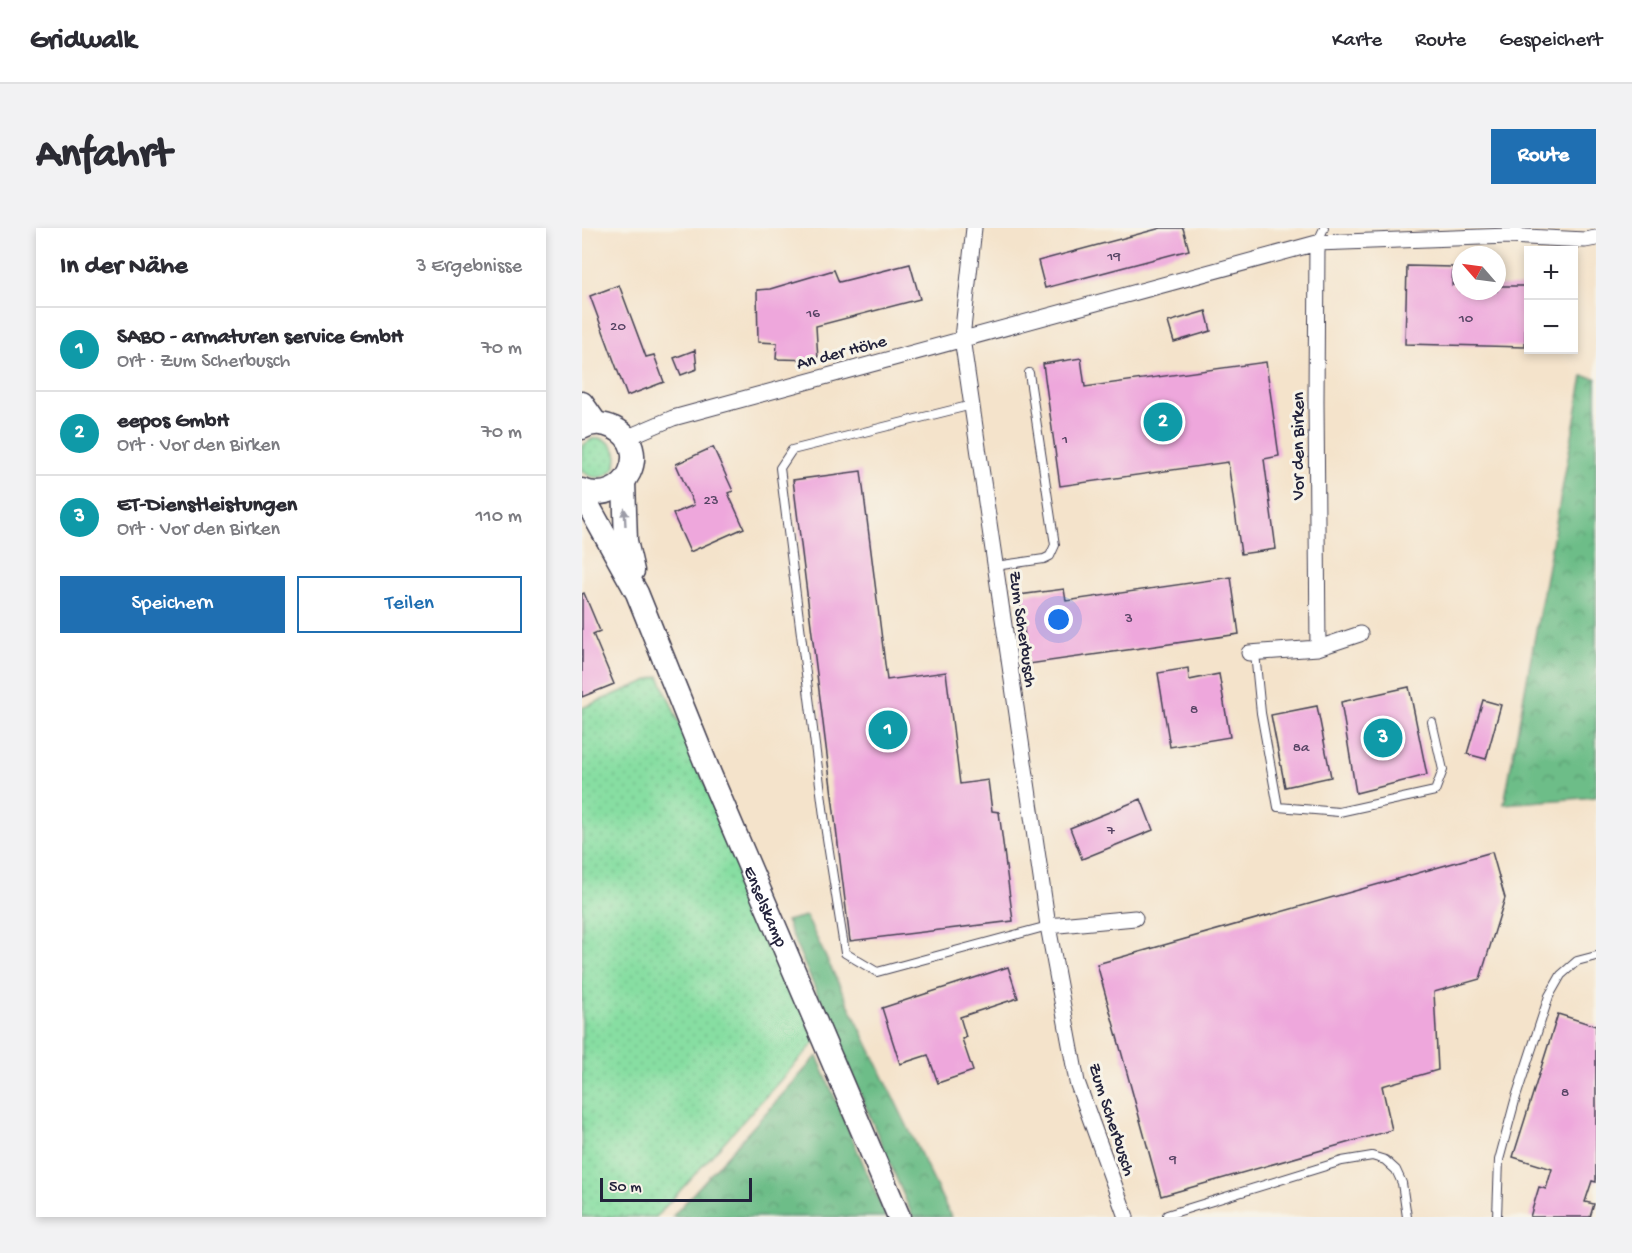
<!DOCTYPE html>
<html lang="de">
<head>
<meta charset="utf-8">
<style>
  :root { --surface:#fff; --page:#f2f2f3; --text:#2b2b33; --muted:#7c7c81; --line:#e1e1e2; --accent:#1f6fb2 }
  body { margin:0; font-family:"Gochi Hand",sans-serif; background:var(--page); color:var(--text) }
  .controls { position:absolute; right:18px; top:18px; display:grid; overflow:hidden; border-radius:0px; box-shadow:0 3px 9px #0003 }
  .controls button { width:54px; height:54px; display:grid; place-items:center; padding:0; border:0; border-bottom:2px solid var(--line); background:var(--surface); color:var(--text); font:30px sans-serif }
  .compass { position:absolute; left:870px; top:18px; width:54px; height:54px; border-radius:50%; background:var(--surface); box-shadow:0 3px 9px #0003; rotate:298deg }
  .scale { position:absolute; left:18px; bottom:15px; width:152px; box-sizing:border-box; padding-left:6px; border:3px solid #22223b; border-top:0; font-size:16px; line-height:21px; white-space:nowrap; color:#22223b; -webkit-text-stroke:4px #f7f3e8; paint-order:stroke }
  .you { position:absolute; left:477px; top:392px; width:21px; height:21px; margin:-15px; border:4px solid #fff; border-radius:50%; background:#1a73e8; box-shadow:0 0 0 9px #1a73e833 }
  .badge { display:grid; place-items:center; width:39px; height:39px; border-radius:50%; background:var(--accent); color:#fff; font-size:20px; font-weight:700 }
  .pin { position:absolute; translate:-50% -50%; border:3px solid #fff; box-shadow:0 2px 6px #0006 }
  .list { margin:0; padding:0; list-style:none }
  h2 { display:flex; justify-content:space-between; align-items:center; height:78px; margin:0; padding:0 24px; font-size:26px }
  h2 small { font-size:20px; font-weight:400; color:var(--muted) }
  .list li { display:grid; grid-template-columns:39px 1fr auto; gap:18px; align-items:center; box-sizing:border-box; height:84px; padding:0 24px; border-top:2px solid var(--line) }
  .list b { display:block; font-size:22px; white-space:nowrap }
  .list p { margin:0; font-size:20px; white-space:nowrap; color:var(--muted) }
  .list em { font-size:20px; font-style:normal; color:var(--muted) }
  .actions { display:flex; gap:12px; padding:18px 24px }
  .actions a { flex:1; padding:14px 0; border:2px solid var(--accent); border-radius:0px; text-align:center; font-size:21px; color:var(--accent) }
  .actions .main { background:var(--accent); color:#fff }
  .map { position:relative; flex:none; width:1014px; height:989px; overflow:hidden; border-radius:0px }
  header { display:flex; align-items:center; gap:36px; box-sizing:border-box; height:84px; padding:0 30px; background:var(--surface); border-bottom:2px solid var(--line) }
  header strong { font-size:28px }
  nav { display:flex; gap:33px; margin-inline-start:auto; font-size:21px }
  .intro { display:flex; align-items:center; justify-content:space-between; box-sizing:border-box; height:144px; padding:0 36px }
  h1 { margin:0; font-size:42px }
  .button { padding:15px 27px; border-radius:0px; background:var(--accent); color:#fff; font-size:21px; font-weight:700 }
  main { display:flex; gap:36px; padding:0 36px }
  aside { flex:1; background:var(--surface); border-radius:0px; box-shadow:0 3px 9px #0003 }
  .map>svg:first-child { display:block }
  .grass { fill:url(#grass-dots); stroke:#54806e; stroke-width:1.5 }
  .forest { fill:url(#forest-crowns); stroke:#487062; stroke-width:1.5 }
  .building { fill:#eea7dc }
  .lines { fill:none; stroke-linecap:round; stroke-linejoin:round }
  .service-casing { stroke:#423f51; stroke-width:10 }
  .minor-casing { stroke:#423f51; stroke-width:17 }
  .secondary-casing { stroke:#423f51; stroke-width:25 }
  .service { stroke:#fff; stroke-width:8 }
  .minor { stroke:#fff; stroke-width:15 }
  .secondary { stroke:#fff; stroke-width:22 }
  .oneway { fill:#9c9ca7 }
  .labels { text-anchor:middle; stroke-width:6; stroke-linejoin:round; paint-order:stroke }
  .number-label { font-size:15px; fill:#554363 }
  .street-label { font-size:18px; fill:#22223b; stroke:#f7f3e8 }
</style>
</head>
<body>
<header>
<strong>Gridwalk</strong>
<nav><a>Karte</a><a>Route</a><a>Gespeichert</a></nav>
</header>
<div class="intro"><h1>Anfahrt</h1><a class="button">Route</a></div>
<main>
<aside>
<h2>In der Nähe<small>3 Ergebnisse</small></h2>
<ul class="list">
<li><span class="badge" style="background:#0f9aa8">1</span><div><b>SABO - armaturen service GmbH</b><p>Ort · Zum Scherbusch</p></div><em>70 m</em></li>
<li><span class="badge" style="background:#0f9aa8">2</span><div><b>eepos GmbH</b><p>Ort · Vor den Birken</p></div><em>70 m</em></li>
<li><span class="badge" style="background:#0f9aa8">3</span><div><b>ET-Dienstleistungen</b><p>Ort · Vor den Birken</p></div><em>110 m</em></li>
</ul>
<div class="actions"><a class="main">Speichern</a><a>Teilen</a></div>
</aside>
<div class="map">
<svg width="1014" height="989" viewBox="0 0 1014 989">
  <defs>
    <pattern id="grass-dots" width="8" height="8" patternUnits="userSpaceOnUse" patternTransform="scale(1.5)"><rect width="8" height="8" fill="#87dea2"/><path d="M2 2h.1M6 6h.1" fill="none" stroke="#74be8c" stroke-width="1.8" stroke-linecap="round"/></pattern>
    <pattern id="forest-crowns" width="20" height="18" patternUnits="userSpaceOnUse" patternTransform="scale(1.5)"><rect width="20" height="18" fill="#6dbd88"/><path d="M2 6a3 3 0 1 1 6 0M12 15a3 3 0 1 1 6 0" fill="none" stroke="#599970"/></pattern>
  </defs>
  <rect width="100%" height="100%" fill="#f7f3e8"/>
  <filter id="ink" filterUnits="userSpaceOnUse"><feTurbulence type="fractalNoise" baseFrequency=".0167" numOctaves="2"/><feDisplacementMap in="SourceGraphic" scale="12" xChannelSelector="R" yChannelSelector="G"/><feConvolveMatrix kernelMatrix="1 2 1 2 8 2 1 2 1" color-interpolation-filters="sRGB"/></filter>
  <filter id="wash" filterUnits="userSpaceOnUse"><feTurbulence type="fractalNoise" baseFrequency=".008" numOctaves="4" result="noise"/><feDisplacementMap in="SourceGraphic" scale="24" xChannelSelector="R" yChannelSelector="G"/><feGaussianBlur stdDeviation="1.35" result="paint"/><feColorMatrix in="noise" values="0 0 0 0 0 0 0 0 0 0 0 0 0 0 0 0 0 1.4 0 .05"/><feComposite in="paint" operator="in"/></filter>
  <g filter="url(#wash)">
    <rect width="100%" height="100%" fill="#f4e3cb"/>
    <path class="grass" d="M17 210C53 221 28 266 0 243V218L10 211Z
      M77 448 234 813 74 989H0V480Z"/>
    <path class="forest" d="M1001 148 1014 150V569L922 576Z
      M224 688 369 989H331L204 693Z
      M235 828 304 989H90Z"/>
    <g id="blocks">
      <path class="building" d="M579 0H601L607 22 463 60 456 33Z
        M328 36 338 71 234 98 236 132 194 131 195 115 176 114 175 62 188 61 252 42 257 54Z
        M825 38 871 39 870 57H879V63H915V58H944L943 119 823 116Z
        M37 57 64 129 72 127 82 154 45 168 8 68Z
        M624 83 629 103 592 114 586 94Z
        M113 122 115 141 99 147 92 130Z
        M499 130 503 159 684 134 697 228 682 231 694 321 659 326 646 234 478 258 461 136Z
        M131 219 151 263 146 265 162 300 108 324 91 286 112 277 94 236Z
        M279 243 305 452 364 444 378 556 406 552 410 583 417 584 431 693 268 713 211 252Z
        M649 349 657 406 447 436 437 367 482 361 484 373Z
        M2 365 18 403 11 406 32 456 0 469V366Z
        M606 440 607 452 637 446 648 509 588 519 576 445Z
        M827 459 845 547 774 565 759 474Z
        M901 472 919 477 904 531 885 526Z
        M735 478 749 549 703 559 689 487Z
        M559 571 571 602 500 631 488 600Z
        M910 624 923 670 898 751 852 764 856 842 800 858 810 902 579 968 515 736Z
        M426 739 436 770 378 789 384 809 380 811 391 843 356 855 346 827 318 836 300 780Z
        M976 786 1014 798V954L1010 953 1003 974 1012 976 1008 989H948L957 959 964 961 970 941 931 929Z"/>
    </g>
  </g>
  <g filter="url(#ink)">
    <use href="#blocks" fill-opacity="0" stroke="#423f51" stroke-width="1.5"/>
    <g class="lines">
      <g class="service-casing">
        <path id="service" d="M735 15 742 0
          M390 177 210 222 198 240 244 604 263 725 295 744 466 698
          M413 338 462 331 468 328 473 317 447 145
          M673 425 679 485 696 579 757 584 853 563 861 542 850 494
          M585 987 760 933 790 928 803 932 814 942 820 955 825 989
          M915 989 917 932 934 869 967 768 979 747 995 733 1014 728"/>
      </g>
      <g class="minor-casing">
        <path id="minor" d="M392 0 380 110 466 698 495 854 544 989
          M44 210 91 190 735 15 927 8 1003 12 1014 10
          M736 420 778 406
          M667 425 736 420 734 174 735 15
          M466 698 553 690"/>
      </g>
      <g class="secondary-casing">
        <g id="secondary">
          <path d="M0 175 14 195"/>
          <path d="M0 200C10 194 22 195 32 200 71 219 45 279 0 262"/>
          <path d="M42 254 44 313 51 343"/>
          <path id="s1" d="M0 266 55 365 128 546 317 989"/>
        </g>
      </g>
      <use href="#service" class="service"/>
      <use href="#minor" class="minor"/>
      <use href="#secondary" class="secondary"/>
    </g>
    <defs><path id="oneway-solid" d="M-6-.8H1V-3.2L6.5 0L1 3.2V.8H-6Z" transform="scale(1.5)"/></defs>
    <use class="oneway" href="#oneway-solid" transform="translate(43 289) rotate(-93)"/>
  </g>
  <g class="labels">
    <g class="number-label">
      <text x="532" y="32">19</text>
      <text x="231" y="89">16</text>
      <text x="884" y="94">10</text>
      <text x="36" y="102">20</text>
      <text x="483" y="215">1</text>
      <text x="129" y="276">23</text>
      <text x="547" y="394">3</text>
      <text x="612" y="485">8</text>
      <text x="719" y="523">8a</text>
      <text x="529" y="606">7</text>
      <text x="983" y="868">8</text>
      <text x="591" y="935">9</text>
    </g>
    <g class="street-label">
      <text transform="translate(259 123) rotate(-15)" y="6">An der Höhe</text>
      <text transform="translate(715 218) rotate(-90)" y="6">Vor den Birken</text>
      <text transform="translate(442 401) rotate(82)" y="6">Zum Scherbusch</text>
      <text dy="6" stroke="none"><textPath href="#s1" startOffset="452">Enselskamp</textPath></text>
      <text transform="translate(531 891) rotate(72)" y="6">Zum Scherbusch</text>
    </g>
  </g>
</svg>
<div class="controls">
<button>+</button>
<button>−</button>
</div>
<svg class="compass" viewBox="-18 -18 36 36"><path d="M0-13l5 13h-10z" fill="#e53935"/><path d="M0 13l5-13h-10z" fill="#7c7c81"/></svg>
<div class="scale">50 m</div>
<div class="you"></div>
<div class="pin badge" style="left:306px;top:502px;background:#0f9aa8">1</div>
<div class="pin badge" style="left:581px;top:194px;background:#0f9aa8">2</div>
<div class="pin badge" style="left:801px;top:510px;background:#0f9aa8">3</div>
</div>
</main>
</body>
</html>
